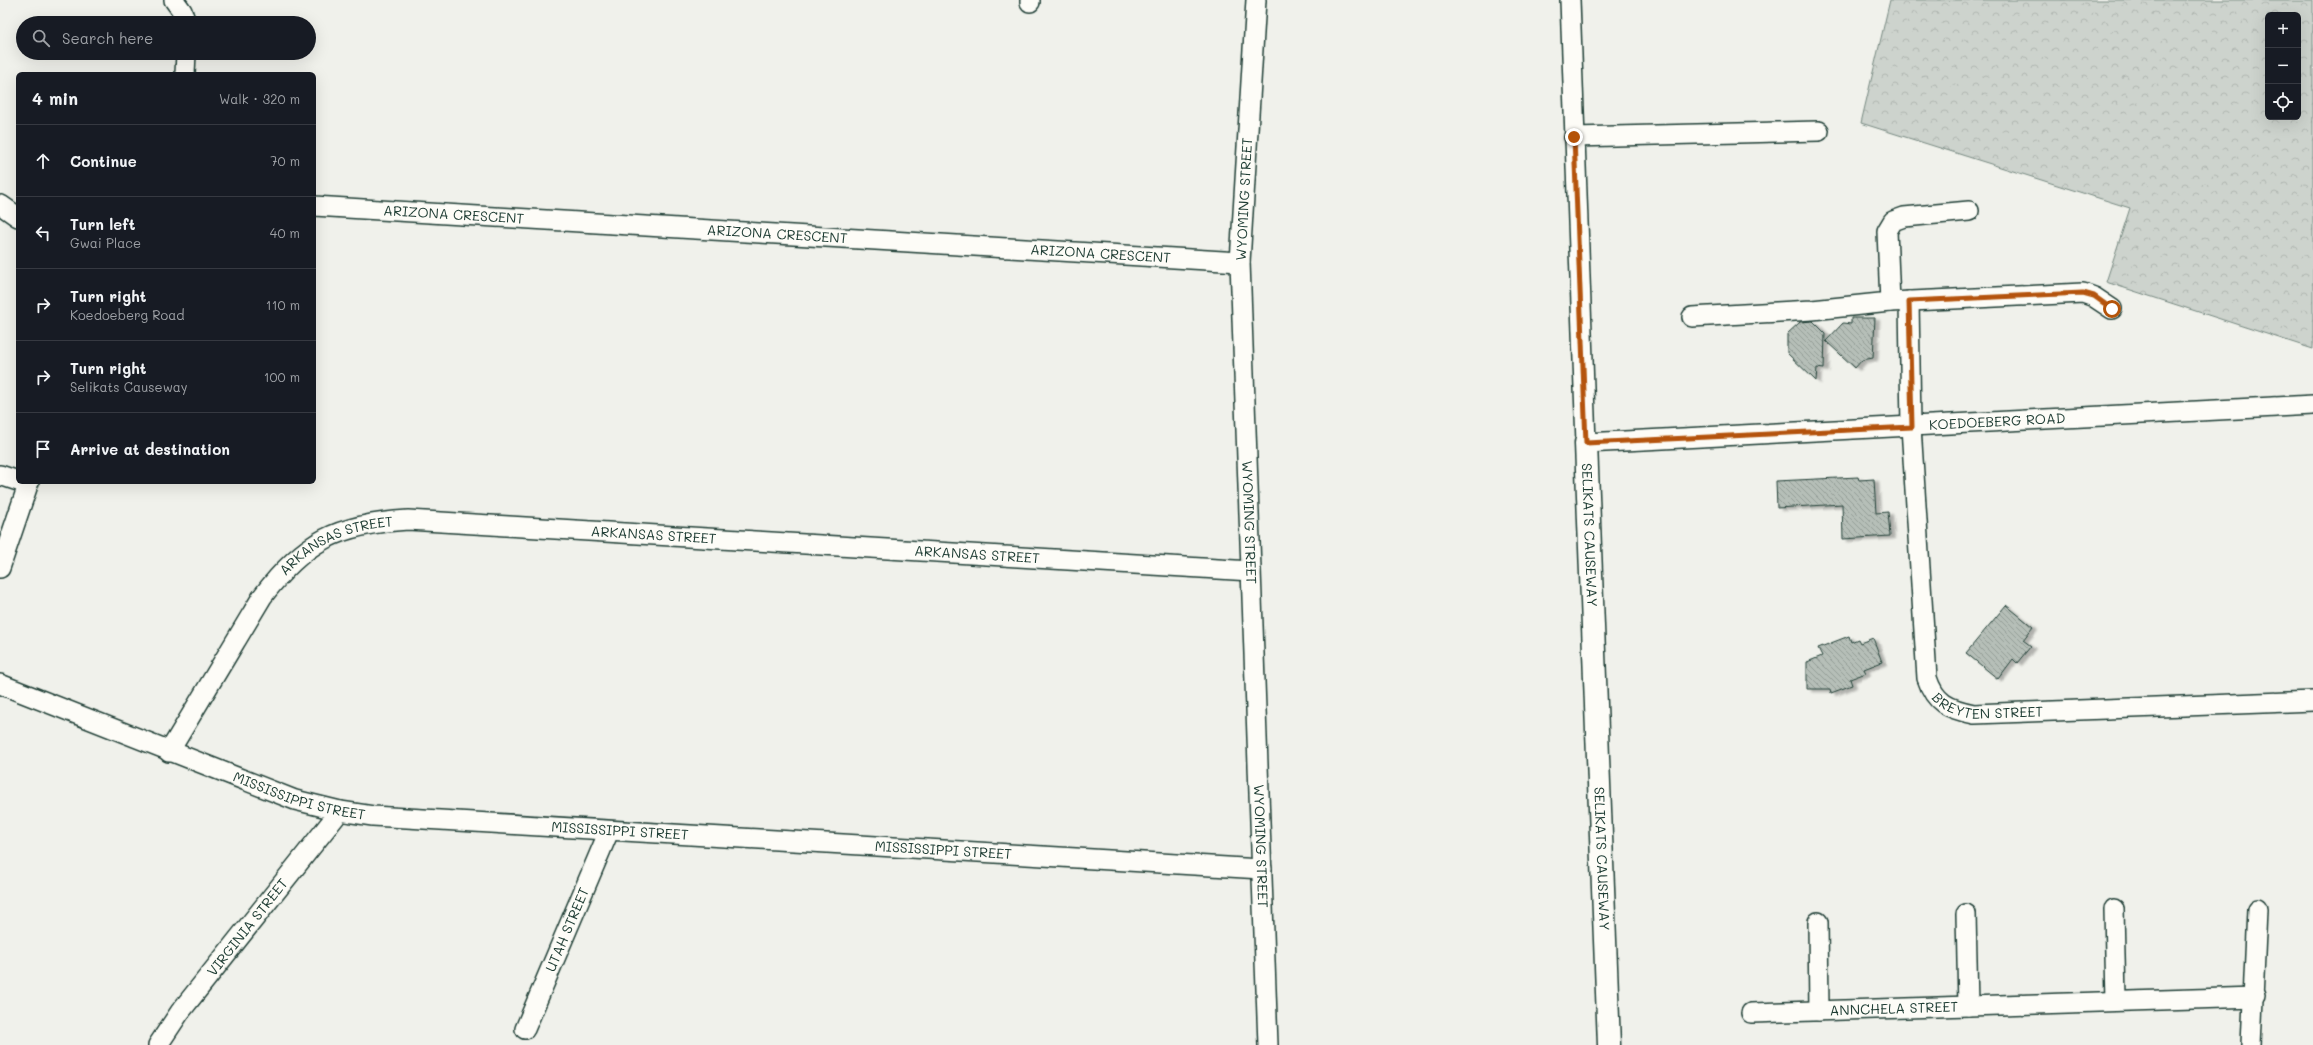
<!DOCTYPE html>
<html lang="en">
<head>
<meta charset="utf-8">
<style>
  :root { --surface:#171b24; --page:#20242c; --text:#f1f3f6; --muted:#9ea1a6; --line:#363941 }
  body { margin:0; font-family:Mali,sans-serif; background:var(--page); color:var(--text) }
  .controls { position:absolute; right:12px; top:12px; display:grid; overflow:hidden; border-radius:6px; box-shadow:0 4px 16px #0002 }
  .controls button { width:36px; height:36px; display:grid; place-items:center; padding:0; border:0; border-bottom:1px solid var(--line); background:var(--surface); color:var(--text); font:20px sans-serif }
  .stop { position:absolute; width:12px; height:12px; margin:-9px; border:3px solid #b45309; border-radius:50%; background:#fff }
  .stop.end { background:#b45309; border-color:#fff; box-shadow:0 1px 4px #0008 }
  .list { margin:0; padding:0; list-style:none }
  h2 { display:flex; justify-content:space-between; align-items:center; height:52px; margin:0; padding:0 16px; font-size:17px }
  h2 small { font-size:13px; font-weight:400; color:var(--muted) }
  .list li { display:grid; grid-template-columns:26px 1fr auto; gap:12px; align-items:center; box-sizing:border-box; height:72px; padding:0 16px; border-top:1px solid var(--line) }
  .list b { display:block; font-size:15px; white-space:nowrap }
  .list p { margin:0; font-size:13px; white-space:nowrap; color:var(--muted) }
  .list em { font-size:13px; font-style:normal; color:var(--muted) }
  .icon { flex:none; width:22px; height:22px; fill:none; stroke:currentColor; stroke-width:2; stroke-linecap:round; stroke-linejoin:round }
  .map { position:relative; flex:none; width:2313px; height:1045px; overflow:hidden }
  .search { position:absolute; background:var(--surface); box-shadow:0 4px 16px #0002; left:16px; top:16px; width:300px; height:44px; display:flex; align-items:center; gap:10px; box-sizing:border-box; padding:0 14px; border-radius:22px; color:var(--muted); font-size:15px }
  .panel { position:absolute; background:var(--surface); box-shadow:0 4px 16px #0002; left:16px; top:72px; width:300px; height:412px; border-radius:6px }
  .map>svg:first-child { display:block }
  .forest { fill:url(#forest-crowns); stroke:#768880; fill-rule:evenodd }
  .building { fill:url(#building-back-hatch); stroke:#1f3d34; filter:url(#shadow) }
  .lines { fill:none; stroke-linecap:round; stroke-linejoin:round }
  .street-casing { stroke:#1f3d34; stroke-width:22 }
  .secondary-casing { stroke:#1f3d34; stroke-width:25 }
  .street { stroke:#fdfcf7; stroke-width:19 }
  .secondary { stroke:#fdfcf7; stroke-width:22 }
  .route { stroke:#b45309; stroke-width:5 }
  .labels { text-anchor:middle; stroke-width:3; stroke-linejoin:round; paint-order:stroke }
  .street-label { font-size:14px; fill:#1f3d34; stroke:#fdfcf7 }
</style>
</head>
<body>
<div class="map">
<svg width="2313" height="1045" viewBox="0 0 2313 1045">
  <defs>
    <pattern id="forest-crowns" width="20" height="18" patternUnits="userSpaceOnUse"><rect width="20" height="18" fill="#cdd3cd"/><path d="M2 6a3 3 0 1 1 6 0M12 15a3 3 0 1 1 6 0" fill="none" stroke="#b0b6b1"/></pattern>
    <pattern id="building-back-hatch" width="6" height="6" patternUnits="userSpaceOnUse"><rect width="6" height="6" fill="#b6bfb8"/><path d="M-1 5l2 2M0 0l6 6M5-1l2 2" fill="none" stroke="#939c96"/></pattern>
    <filter id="shadow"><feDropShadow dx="4.5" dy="2.5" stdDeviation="1" flood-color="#0004"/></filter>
  </defs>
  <rect width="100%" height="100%" fill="#f0f1eb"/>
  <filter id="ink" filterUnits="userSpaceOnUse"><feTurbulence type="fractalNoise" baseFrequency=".025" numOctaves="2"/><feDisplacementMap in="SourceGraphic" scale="8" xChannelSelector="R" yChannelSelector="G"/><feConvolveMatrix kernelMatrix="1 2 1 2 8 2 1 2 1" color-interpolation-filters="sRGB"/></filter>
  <g filter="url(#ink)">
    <path class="forest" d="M1890 0H2313V349L2106 282 2130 208 1861 123ZM2268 15H2298V117H2268Z"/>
    <path class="building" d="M1851 318H1875L1873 358 1862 360 1855 368 1826 341 1843 323 1851 324Z
      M1813 321 1825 333 1824 369 1817 368 1816 381 1787 353V334L1800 322Z
      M1858 477 1859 480 1874 479 1876 513 1888 512 1890 536 1843 539 1842 504 1777 508 1776 481Z
      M2006 605 2033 627 2023 640 2031 646 2017 663 2013 659 1998 679 1966 653Z
      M1849 636 1851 642 1858 639 1860 643 1873 638 1882 662 1864 669 1866 673 1850 679 1852 685 1831 693 1830 689H1807V662L1822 656 1818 648Z"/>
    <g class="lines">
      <g class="street-casing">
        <g id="street">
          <path d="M174 0 182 11 186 23"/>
          <path id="s1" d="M1256 0 1240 262 1268 1045"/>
          <path id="s2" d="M1570 0 1586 443 2313 405"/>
          <path d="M1030 2V0"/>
          <path d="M185 74 186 53"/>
          <path d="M1574 137 1819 131"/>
          <path d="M1 205 18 217"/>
          <path id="s3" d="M314 206 1240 262"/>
          <path id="s4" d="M1909 301 1911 427 1927 678C1935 703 1948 709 1974 714L2313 701"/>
          <path d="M1890 302 1887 231 1893 221 1904 217 1969 211"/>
          <path d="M1692 317 1812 310 1890 302 2083 293 2094 297 2112 309"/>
          <path d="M0 475 18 481"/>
          <path d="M0 568 29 482"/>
          <path id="s5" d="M0 684 295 800 340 811 373 816 1262 869"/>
          <path id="s6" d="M169 752 262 597C304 541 338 524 408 520L1251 571"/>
          <path d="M2114 909 2116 1001"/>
          <path d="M1966 914 1968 1006"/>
          <path d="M1818 922 1819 1011"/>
          <path id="s7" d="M1751 1013 2255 997"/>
          <path id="s8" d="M525 1029 609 831"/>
          <path id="s9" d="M158 1045 180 1012 340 811"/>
          <path d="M2251 1045 2257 909"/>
        </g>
      </g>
      <g class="secondary-casing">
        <g id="secondary">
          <path id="s10" d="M1586 443 1609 1045"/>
        </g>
      </g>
      <use href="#street" class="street"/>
      <use href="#secondary" class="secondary"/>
    </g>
  </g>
  <g class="lines" filter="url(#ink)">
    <path class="route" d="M1574 137 1586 443 1912 427 1909 301 2083 293 2094 296 2112 309"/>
  </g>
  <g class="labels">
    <g class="street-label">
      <text transform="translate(1244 199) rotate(-87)" y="5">WYOMING STREET</text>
      <text dy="5" stroke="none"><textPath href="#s3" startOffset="140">ARIZONA CRESCENT</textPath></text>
      <text dy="5" stroke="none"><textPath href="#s3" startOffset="464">ARIZONA CRESCENT</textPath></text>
      <text dy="5" stroke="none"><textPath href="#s3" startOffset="788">ARIZONA CRESCENT</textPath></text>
      <text dy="5" stroke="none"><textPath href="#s2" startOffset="855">KOEDOEBERG ROAD</textPath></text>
      <text dy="5" stroke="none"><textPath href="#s1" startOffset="523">WYOMING STREET</textPath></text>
      <text dy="5" stroke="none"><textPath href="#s6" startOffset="599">ARKANSAS STREET</textPath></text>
      <text dy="5" stroke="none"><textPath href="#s10" startOffset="92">SELIKATS CAUSEWAY</textPath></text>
      <text dy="5" stroke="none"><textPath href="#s6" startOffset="275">ARKANSAS STREET</textPath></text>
      <text dy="5" stroke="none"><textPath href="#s6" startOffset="923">ARKANSAS STREET</textPath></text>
      <text dy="5" stroke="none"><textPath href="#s4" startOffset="453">BREYTEN STREET</textPath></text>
      <text dy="5" stroke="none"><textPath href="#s5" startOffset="320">MISSISSIPPI STREET</textPath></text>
      <text dy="5" stroke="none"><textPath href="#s5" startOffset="644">MISSISSIPPI STREET</textPath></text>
      <text dy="5" stroke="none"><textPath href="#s1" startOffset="847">WYOMING STREET</textPath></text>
      <text dy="5" stroke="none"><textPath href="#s5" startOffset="968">MISSISSIPPI STREET</textPath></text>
      <text dy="5" stroke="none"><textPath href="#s10" startOffset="416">SELIKATS CAUSEWAY</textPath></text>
      <text dy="5" stroke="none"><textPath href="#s9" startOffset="148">VIRGINIA STREET</textPath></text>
      <text dy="5" stroke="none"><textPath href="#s8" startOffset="108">UTAH STREET</textPath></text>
      <text dy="5" stroke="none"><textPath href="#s7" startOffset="143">ANNCHELA STREET</textPath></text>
    </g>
  </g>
</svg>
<div class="controls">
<button>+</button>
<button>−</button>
<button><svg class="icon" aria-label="locate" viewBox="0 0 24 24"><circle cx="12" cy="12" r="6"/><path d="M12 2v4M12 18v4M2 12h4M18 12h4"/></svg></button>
</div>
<div class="stop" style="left:2112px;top:309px"></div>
<div class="stop end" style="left:1574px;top:137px"></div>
<div class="search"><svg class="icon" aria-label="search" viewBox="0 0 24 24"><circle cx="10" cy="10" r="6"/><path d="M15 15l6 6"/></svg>Search here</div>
<section class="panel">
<h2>4 min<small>Walk · 320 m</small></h2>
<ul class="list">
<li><svg class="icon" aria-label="ahead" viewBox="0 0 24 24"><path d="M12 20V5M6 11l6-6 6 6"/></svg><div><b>Continue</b></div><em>70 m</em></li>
<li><svg class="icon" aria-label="left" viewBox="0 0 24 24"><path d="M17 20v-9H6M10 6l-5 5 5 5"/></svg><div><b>Turn left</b><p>Gwai Place</p></div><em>40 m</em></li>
<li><svg class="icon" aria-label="right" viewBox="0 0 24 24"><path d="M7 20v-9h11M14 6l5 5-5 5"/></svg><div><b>Turn right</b><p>Koedoeberg Road</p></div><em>110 m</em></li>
<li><svg class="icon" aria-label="right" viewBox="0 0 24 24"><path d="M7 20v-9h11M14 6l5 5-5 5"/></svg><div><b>Turn right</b><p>Selikats Causeway</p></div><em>100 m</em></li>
<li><svg class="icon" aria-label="arrive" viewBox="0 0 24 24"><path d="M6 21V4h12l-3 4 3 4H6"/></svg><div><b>Arrive at destination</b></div></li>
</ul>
</section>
</div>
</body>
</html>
